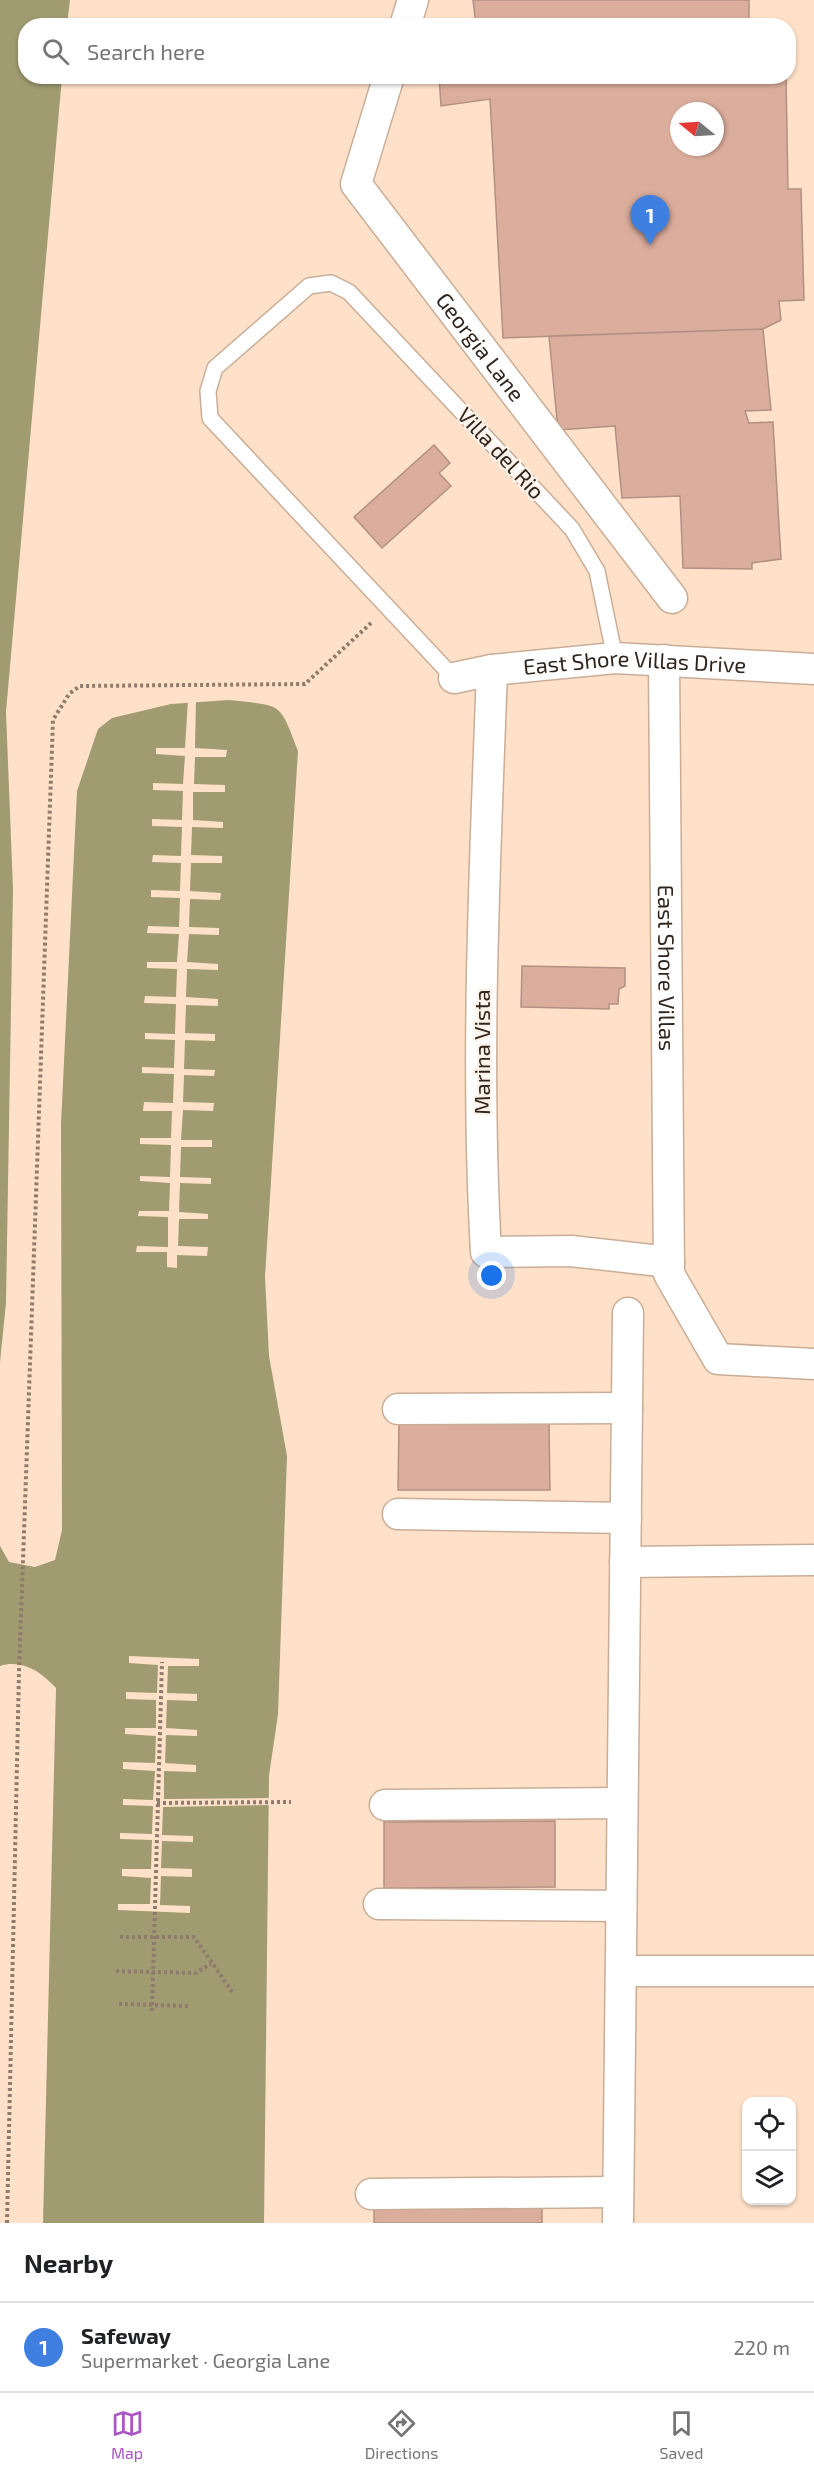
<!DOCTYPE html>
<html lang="en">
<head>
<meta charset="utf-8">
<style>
  :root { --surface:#fff; --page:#f6f6f6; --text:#202124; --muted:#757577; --line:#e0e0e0; --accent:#aa56c5 }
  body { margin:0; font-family:"Exo 2",sans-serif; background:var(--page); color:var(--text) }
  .controls { position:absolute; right:18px; bottom:18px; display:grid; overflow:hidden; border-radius:12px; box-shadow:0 2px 4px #0004 }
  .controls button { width:54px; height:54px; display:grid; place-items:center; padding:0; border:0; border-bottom:2px solid var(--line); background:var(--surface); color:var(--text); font:30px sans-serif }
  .compass { position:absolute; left:670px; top:102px; width:54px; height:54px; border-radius:50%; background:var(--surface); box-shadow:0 2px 4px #0004; rotate:288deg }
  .you { position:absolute; left:492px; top:1276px; width:21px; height:21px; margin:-15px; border:4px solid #fff; border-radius:50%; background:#1a73e8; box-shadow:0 0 0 9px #1a73e833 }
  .badge { display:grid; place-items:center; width:39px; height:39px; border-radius:50%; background:var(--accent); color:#fff; font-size:20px; font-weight:700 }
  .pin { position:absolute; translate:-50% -50px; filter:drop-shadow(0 2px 3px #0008) }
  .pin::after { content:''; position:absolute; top:32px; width:21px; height:18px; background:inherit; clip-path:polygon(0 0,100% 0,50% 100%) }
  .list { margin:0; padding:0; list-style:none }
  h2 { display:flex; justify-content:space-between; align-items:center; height:78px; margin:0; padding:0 24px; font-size:26px }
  h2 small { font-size:20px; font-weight:400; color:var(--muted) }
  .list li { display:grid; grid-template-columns:39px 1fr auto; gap:18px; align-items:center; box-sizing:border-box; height:90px; padding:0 24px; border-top:2px solid var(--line) }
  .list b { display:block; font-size:22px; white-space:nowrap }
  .list p { margin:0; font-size:20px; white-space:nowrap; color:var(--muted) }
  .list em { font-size:20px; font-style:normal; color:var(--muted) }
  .icon { flex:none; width:33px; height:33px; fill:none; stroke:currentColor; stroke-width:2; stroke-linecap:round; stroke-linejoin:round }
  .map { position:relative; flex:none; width:814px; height:2223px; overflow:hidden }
  .search { position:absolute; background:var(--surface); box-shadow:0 2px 4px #0004; left:18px; right:18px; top:18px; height:66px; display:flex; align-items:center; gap:15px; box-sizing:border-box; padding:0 21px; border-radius:24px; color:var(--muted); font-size:22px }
  .sheet { height:168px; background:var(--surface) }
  nav { display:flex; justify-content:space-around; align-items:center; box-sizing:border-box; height:84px; border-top:2px solid var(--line); background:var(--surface); font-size:16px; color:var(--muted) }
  nav a { display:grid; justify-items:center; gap:3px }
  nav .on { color:var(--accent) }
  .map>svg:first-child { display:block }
  .water { fill:#a09b70 }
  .pier { fill:#ffe1c9 }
  .building { fill:#dbad9c; stroke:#b29084; stroke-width:1.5; fill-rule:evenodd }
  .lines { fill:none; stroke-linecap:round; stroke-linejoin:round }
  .lane-casing { stroke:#c9ad97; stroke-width:18 }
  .street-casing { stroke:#c9ad97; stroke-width:33 }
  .path { stroke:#8f7b6b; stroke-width:4; stroke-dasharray:3 3; stroke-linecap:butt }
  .lane { stroke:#fff; stroke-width:15 }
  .street { stroke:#fff; stroke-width:30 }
  .labels { text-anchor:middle; stroke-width:4.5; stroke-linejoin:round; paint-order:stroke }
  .street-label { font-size:22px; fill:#30251c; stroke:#fef2e9 }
</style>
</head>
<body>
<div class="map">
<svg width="814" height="2223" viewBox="0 0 814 2223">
  <rect width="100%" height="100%" fill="#ffe1c9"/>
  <path class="water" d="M0 0H70L67 25 26 26V76L62 77 6 712 13 889 6 1303 0 1362Z
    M229 700C283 706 279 701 298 751L265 1277 269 1356 287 1456 278 1714 269 1776 264 2223H43L56 1688C41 1672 23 1659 0 1666V1546L9 1562 35 1567 55 1560 62 1530 61 1124 77 791 98 729 112 718 171 704Z"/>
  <path class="pier" d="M196 699 195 748 227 750 226 757H195L194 784 225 785V792H193V820L223 822V828L192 827 191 855 222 856V863H191L190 891 221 893 220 900 190 899 189 927 219 928V935L189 934 187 962 218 964V970L187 969 186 997 218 999V1006L186 1005 185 1033 215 1034V1041L185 1040 184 1069 215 1070 214 1076 184 1075 183 1102 214 1103 213 1111 183 1110 181 1140H212V1147H181L180 1177 211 1178V1184L180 1183 179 1212 208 1214V1219H179L178 1246 208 1247 207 1256 177 1255V1268L167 1267V1252H136L137 1246 168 1247V1217L138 1216 139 1211H169L170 1183 140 1181V1176L170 1177 171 1145 140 1144V1138H171L172 1111H143L144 1102 173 1103 174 1074 142 1073V1067L174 1068 175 1040 145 1039V1033L175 1034 176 1004 144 1003 145 996 176 997 177 969 147 968V962H177L179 934 147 933 148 926 179 927 180 898 151 897V890L180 891 181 863 152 862 153 855 181 856 182 827 152 826V819L182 820 183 791 153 790V783L183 784 185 756 156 754V748H185L188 700Z
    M129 1656 199 1659V1666H168L167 1693 197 1694V1701L167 1700 166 1728 197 1730V1736L166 1735 165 1763 196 1765V1772L164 1771V1799L272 1798V1805L163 1807 162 1835 193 1836V1842L162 1841 161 1868 192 1869V1877L161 1876 160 1905 190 1906V1913L118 1910V1904H150L151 1878 122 1876V1869H151L152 1840 120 1839V1833L152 1834 153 1806 123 1805V1799L153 1800 155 1771 123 1769V1762L155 1763 156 1736 125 1734V1728H156V1700L126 1699V1692L157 1693 158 1665 129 1663Z"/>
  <path class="building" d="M473 0H749V25L785 26H457V22L476 25Z
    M439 76H786L788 189H801L804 300 779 301 781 320 763 329 503 338 490 99 441 106ZM679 111H715V147H679Z
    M763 329 771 410 745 411 749 423 773 422 781 559 752 563V569L683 568 680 496 622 498 615 426 558 430 549 336Z
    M434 445 450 463 439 473 451 486 382 548 354 517Z
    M522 966 625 968V986L619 989 618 1004H609V1009L521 1007Z
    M399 1423H549L550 1490H398Z
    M555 1821V1887L384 1888V1822Z
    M374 2206H542V2223H374Z"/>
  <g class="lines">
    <g class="lane-casing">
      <path id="lane" d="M454 678 210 418 208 391 215 368 309 286 331 283 349 292 572 529 597 571 615 658"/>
    </g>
    <g class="street-casing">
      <g id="street">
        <path d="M405 26 413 0"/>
        <path id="s1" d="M389 76 356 184 672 598"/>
        <path id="s2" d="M664 660 669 1274 718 1359 814 1364"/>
        <path d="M492 670C485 864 475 1058 486 1252L571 1251 669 1262"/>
        <path id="s3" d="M454 678 492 670 615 658 814 669"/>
        <path d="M398 1409 627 1408"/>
        <path d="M398 1514 626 1518"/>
        <path d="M625 1562 814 1560"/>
        <path d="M385 1805 622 1803"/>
        <path d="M379 1904 621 1906"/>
        <path d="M621 1971H814"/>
        <path d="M371 2194 618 2192"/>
        <path d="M618 2223 628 1313"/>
      </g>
    </g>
    <path class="path" d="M157 1803 291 1802
      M120 1937H194L233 1993
      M116 1971 195 1973 211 1964
      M119 2004 189 2006
      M152 2011 162 1662
      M7 2223 19 1672 53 720 69 694 80 686 305 684 371 623"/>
    <use href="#lane" class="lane"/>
    <use href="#street" class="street"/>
  </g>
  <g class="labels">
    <g class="street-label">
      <text dy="8" stroke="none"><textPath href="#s1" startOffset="318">Georgia Lane</textPath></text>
      <text transform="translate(501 453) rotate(47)" y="8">Villa del Rio</text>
      <text dy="8" stroke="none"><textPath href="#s3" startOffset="182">East Shore Villas Drive</textPath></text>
      <text dy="8" stroke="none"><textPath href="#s2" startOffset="308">East Shore Villas</textPath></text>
      <text transform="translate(482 1052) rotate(-90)" y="8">Marina Vista</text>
    </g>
  </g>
</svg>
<div class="controls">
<button><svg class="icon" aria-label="locate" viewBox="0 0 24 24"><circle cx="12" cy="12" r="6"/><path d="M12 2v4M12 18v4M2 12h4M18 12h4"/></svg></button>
<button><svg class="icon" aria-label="layers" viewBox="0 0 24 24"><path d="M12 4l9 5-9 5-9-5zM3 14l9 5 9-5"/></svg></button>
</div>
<svg class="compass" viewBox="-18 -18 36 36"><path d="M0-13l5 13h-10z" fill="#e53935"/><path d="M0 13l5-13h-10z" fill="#757577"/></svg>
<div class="you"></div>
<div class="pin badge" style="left:650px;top:245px;background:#3f7fe0">1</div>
<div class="search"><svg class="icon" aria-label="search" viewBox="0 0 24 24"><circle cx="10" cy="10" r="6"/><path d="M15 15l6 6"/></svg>Search here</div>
</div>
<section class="sheet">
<h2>Nearby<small></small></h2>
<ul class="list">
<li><span class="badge" style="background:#3f7fe0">1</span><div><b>Safeway</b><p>Supermarket · Georgia Lane</p></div><em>220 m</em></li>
</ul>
</section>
<nav>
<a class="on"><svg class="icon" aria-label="map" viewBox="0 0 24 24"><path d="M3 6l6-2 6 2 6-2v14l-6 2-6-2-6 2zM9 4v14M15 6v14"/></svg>Map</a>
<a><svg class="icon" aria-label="directions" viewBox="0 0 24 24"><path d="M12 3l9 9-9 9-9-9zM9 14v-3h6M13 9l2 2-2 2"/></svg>Directions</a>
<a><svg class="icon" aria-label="saved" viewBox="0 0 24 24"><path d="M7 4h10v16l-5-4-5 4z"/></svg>Saved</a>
</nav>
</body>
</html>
